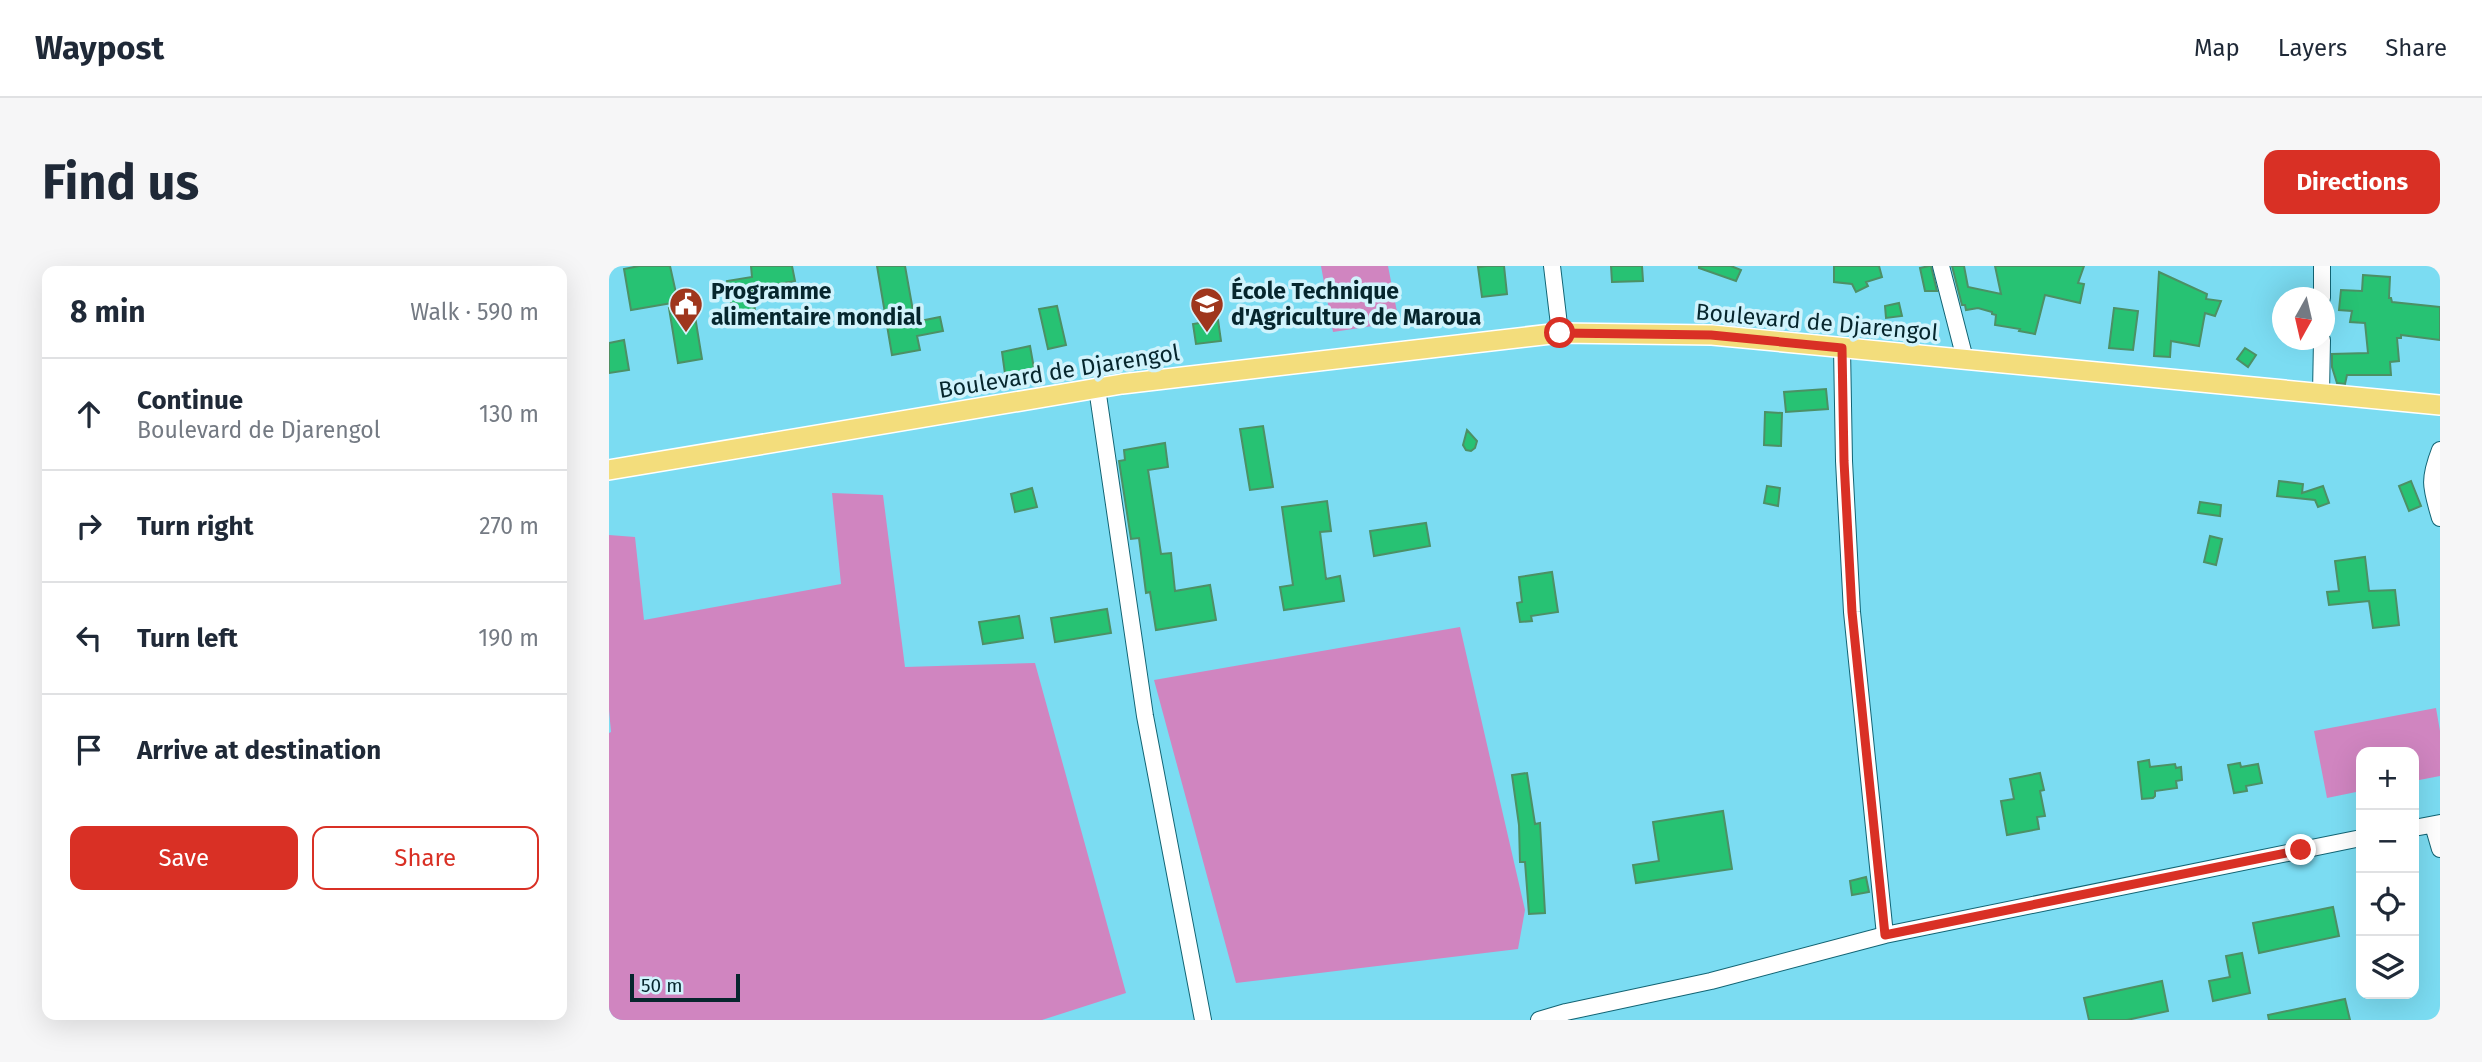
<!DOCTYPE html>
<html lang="en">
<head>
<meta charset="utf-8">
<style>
  :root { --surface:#fff; --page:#f6f6f7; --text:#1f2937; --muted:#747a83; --line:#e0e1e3; --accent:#d93025 }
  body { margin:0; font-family:"Fira Sans",sans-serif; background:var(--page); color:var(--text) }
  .controls { position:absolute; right:21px; bottom:21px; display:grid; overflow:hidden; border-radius:14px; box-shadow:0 7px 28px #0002 }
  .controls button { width:63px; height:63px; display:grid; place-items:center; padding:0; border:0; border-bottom:2px solid var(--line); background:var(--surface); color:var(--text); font:35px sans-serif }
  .compass { position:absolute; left:1663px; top:21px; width:63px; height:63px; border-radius:50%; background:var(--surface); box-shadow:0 7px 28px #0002; rotate:188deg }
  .scale { position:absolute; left:21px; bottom:18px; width:110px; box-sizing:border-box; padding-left:7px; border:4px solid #06262d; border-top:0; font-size:19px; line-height:24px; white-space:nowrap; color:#06262d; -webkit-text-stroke:5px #d0f3fc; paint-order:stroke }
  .stop { position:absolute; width:21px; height:21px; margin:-16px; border:5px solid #d93025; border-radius:50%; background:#fff }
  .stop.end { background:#d93025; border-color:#fff; box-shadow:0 2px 7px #0008 }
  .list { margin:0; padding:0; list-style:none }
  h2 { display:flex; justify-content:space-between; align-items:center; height:91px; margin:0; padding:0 28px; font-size:30px }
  h2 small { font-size:23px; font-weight:400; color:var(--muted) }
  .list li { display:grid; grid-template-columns:46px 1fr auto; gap:21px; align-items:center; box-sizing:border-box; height:112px; padding:0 28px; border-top:2px solid var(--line) }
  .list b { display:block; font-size:26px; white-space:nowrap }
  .list p { margin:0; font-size:23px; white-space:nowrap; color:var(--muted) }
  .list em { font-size:23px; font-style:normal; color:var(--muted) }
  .actions { display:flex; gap:14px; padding:21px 28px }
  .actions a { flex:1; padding:16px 0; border:2px solid var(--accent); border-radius:14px; text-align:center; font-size:24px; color:var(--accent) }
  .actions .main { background:var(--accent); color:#fff }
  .icon { flex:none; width:38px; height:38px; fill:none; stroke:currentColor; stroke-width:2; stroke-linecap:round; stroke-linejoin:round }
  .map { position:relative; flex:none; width:1831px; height:754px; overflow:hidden; border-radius:14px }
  header { display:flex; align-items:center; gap:42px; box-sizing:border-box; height:98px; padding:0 35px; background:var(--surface); border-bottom:2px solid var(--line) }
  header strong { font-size:33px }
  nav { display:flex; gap:38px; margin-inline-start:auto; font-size:24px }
  .intro { display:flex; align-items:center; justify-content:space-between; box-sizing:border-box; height:168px; padding:0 42px }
  h1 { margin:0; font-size:49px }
  .button { padding:18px 32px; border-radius:14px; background:var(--accent); color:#fff; font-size:24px; font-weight:700 }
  main { display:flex; gap:42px; padding:0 42px }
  aside { flex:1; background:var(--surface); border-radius:14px; box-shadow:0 7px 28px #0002 }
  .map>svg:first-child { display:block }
  .green { fill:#d085c0 }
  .building { fill:#27c273; stroke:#4c9065; stroke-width:2 }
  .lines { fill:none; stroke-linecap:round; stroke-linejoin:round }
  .minor-casing { stroke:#126474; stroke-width:18 }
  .major-casing { stroke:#fff; stroke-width:22 }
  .minor { stroke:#fff; stroke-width:16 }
  .major { stroke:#f3dd7c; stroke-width:19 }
  .route { stroke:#d93025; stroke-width:9 }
  .labels { text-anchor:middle; stroke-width:7; stroke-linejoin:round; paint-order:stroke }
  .poi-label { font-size:23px; font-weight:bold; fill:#06262d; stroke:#d0f3fc; text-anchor:start }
  .street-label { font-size:23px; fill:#06262d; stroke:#d0f3fc }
</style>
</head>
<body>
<header>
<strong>Waypost</strong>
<nav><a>Map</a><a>Layers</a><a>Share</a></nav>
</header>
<div class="intro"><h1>Find us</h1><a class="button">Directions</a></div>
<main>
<aside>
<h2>8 min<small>Walk · 590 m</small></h2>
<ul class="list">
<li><svg class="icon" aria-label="ahead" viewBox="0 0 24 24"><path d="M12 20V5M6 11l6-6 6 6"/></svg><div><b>Continue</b><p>Boulevard de Djarengol</p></div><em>130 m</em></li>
<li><svg class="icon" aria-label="right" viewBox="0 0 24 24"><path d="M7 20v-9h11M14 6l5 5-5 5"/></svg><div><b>Turn right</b></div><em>270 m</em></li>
<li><svg class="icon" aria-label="left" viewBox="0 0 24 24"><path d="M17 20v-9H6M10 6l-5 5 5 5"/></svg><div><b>Turn left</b></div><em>190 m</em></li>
<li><svg class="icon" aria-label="arrive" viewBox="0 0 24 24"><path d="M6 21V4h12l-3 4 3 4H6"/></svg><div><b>Arrive at destination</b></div></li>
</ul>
<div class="actions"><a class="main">Save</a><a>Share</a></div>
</aside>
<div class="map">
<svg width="1831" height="754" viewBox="0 0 1831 754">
  <rect width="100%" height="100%" fill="#7bdcf2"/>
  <path class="green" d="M712 0H779L790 56 724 66Z
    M223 227 274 229 296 401 426 397 517 727 433 754H0V467L2 466 0 444V269L26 271 35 354 232 318Z
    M851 361 916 644 909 683 627 717 545 414Z
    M1827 442 1831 465V510L1805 515V486H1752V525L1718 532 1705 465Z"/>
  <path class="building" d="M30 0H61L69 36 22 44 15 3Z
    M142 0H183L186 15 143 23 146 44 124 48 118 15 143 11Z
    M268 0H296L306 56 331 51 334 65 308 70 311 84 283 89Z
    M878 0H895L898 28 873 31 869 1Z
    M1002 0H1033L1034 15 1003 16Z
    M1090 0H1122L1132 4 1127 15 1090 2Z
    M1225 0H1270L1273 11 1257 16 1259 20 1247 26 1243 18 1225 16Z
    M1320 0H1322L1328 25H1316L1311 2Z
    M1343 0H1355L1359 21 1392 28 1386 0H1475L1469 17 1475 18 1471 37 1436 29 1426 68 1410 65 1411 63 1386 59 1387 49 1383 48V46L1369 42 1357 44 1356 39H1353Z
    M1550 6 1598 28 1597 33 1612 35 1606 50 1596 47 1590 80 1562 75 1561 91 1545 90Z
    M1754 9 1781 11 1780 32H1782L1783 36 1831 41V74L1792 69V72H1788L1790 95 1781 96 1782 109H1738L1736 118 1728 117 1723 101V88L1759 87 1756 57 1741 56 1743 45 1730 44 1732 24 1753 25Z
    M1290 37 1293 50 1277 52 1276 40Z
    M84 38 93 93 69 97 60 42Z
    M448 40 457 79 439 83 430 43Z
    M1505 42 1529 45 1524 84 1500 82Z
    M609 54 612 75 587 78 584 58Z
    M15 74 20 104 0 107V77Z
    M421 80 426 108 397 115 393 86Z
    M1636 82 1647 89 1639 101 1628 93Z
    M1217 123 1219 143 1177 146 1175 126Z
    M1156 146 1173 147 1172 180 1155 179Z
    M654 160 664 221 641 224 631 163Z
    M858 164 868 175 866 182 862 185 857 184 854 179Z
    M556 177 559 201 539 204 552 288 562 287 566 325 601 319 607 354 547 364 541 326 537 327 530 272 522 273 510 195 516 194 515 184Z
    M1670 215 1694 218 1693 227 1714 220 1720 237 1709 241 1706 234 1668 230Z
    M1802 215 1812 240 1800 245 1790 220Z
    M1158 220 1171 222 1169 240 1155 237Z
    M423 222 428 241 406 246 402 228Z
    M718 235 722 265 711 266 717 313 731 310 735 335 675 344 671 321 684 319 673 241Z
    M1591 236 1612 239 1611 250 1589 247Z
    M817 257 821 280 765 290 761 265Z
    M1601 270 1613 273 1607 299 1595 296Z
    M1756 291 1760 325 1786 324 1790 359 1764 362 1760 335 1720 339 1718 326 1730 325 1726 295Z
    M943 306 949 346 922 350 923 355 911 356 908 337 913 336 910 311Z
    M498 343 502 367 446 376 442 352Z
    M410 350 414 372 374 378 370 356Z
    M1540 494 1541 501 1566 498 1567 502 1572 501 1573 514 1567 515 1568 522 1546 525V530L1544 532 1533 533 1529 496Z
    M1631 497 1632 501 1649 498 1653 517 1637 520 1638 525 1625 527 1619 499Z
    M918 507 926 558 931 557 936 647 920 648 916 596H911L910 559 903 509Z
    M1431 507 1435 524 1431 525 1436 550 1428 551 1430 563 1398 569 1392 535 1405 533 1401 513Z
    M1114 545 1123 603 1027 617 1024 599 1050 595 1044 556Z
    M1257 611 1260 626 1243 629 1241 615Z
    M1724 641 1730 670 1650 687 1644 657Z
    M1633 687 1641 727 1604 735 1600 715 1621 711 1617 690Z
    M1553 715 1559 745 1518 754H1480L1475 732Z
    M1736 733 1741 754H1660L1659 749Z"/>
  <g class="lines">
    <g class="minor-casing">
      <path id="minor" d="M943 0 951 67
        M1332 0 1356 93
        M1713 32V0
        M1233 82 1235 195 1243 346 1276 669
        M488 122 536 450 594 754
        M1712 127 1713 74
        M1831 184C1819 215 1822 221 1831 252
        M1824 559 1831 583
        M1805 562 1831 557
        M930 754 957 746 1102 715 1276 669 1752 572"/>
    </g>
    <g class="major-casing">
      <path id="major" d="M0 204 513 118 951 67 1103 69 1831 139"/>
    </g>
    <use href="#minor" class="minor"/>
    <use href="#major" class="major"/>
  </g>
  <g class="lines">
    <path class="route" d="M951 67 1102 69 1233 82 1235 195 1243 346 1276 669 1692 584"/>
  </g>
  <defs>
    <g id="civic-pin" transform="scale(1.75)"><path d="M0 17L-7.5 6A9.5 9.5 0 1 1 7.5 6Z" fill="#9f361d" stroke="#d0f3fc"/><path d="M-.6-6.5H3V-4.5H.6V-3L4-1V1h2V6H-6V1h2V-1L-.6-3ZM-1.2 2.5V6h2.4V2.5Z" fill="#fff"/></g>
    <g id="school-pin" transform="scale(1.75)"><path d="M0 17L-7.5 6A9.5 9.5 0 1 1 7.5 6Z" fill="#9f361d" stroke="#d0f3fc"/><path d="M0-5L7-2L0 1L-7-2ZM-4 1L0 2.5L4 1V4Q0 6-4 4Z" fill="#fff"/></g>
  </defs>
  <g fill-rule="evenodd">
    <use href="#civic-pin" x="77" y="38"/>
    <use href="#school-pin" x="598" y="38"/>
  </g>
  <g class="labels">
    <g class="poi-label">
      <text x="102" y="33">Programme<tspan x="102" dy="26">alimentaire mondial</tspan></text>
      <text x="622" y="33">École Technique<tspan x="622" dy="26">d'Agriculture de Maroua</tspan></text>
    </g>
    <g class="street-label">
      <text transform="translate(1208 56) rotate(5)" y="8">Boulevard de Djarengol</text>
      <text transform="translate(450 105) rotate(-9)" y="8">Boulevard de Djarengol</text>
    </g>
  </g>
</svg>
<div class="controls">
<button>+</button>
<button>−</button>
<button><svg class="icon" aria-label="locate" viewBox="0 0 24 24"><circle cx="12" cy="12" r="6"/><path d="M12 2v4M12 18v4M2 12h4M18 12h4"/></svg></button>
<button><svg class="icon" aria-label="layers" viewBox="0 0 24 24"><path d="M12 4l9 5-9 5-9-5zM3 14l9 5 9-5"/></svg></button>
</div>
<svg class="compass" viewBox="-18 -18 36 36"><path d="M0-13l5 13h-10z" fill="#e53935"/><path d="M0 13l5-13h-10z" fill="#747a83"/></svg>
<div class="scale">50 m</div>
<div class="stop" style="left:951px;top:67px"></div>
<div class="stop end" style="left:1692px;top:584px"></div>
</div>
</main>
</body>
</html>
